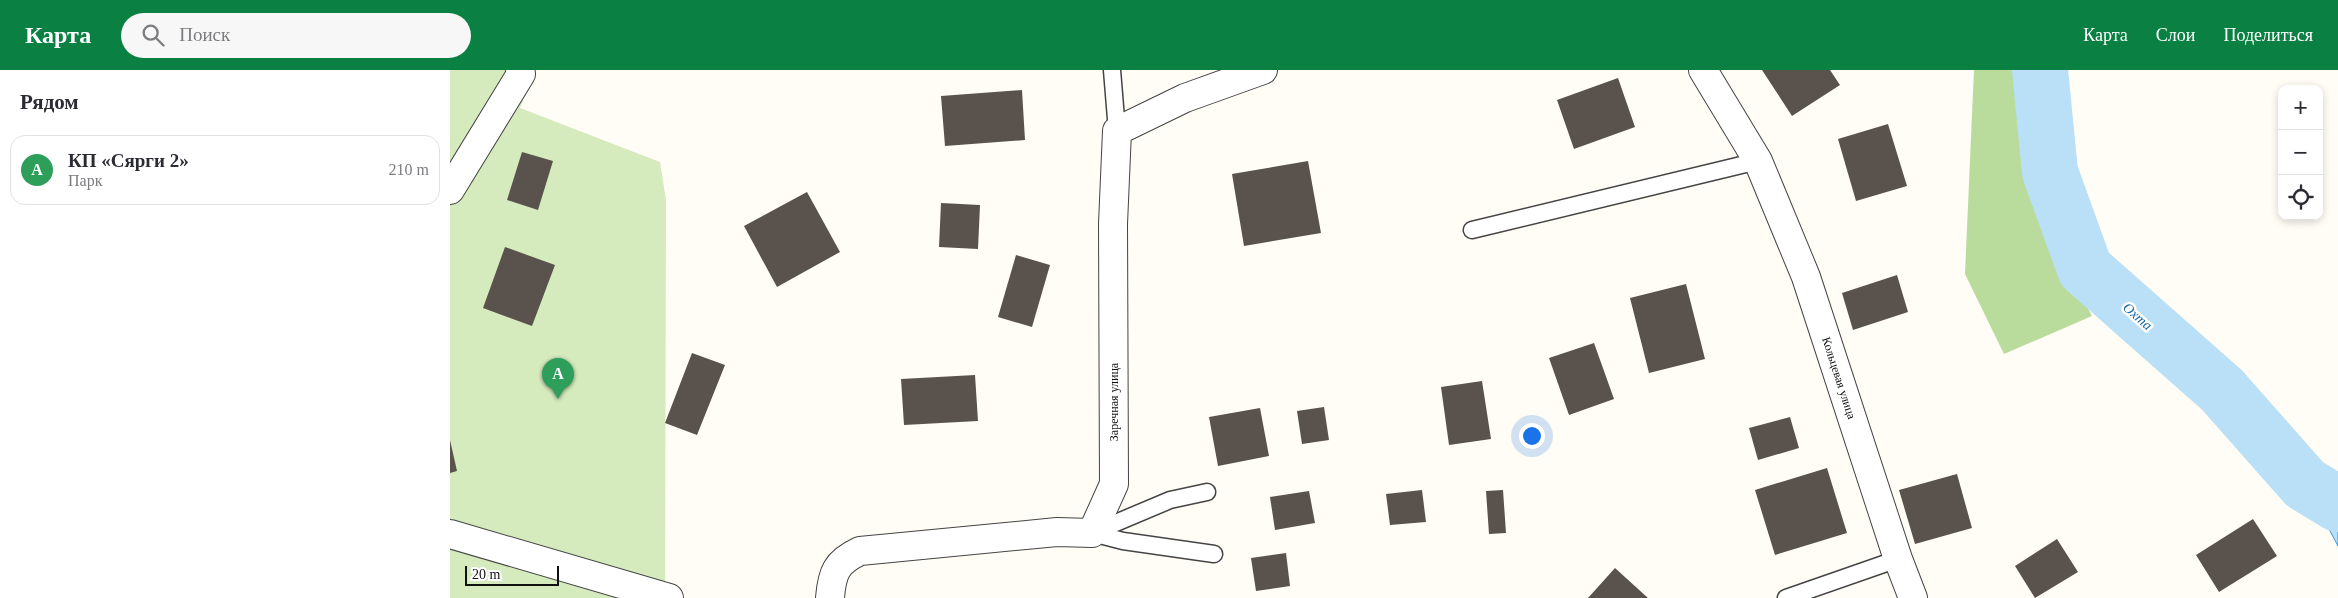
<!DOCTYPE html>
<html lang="ru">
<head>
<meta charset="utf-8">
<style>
  :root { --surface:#fff; --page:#f7f7f7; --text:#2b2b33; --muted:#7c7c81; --line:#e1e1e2; --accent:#0b8043 }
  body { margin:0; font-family:Georgia,serif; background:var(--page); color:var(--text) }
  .controls { position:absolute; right:15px; top:15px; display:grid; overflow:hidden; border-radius:10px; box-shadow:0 2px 8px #0003 }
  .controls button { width:45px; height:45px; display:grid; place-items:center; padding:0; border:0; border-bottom:1px solid var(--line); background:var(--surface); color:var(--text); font:25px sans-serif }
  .scale { position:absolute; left:15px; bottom:12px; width:94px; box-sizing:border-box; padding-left:5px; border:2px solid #111; border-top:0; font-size:14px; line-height:18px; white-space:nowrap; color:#111; -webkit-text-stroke:4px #fff; paint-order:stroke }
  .you { position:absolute; left:1081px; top:365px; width:18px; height:18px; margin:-12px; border:4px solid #fff; border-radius:50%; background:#1a73e8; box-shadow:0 0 0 8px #1a73e833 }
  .badge { display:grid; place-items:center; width:32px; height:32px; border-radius:50%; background:var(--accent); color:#fff; font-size:16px; font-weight:700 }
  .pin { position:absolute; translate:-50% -41px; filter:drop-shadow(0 1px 2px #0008) }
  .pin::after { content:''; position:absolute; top:26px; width:18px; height:15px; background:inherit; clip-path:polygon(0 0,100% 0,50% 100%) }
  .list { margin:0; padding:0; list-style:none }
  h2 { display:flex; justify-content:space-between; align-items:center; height:65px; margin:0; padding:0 20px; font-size:21px }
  h2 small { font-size:16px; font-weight:400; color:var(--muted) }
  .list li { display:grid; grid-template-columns:32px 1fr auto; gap:15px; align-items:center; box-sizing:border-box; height:70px; margin:0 10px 10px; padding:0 10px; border:1px solid var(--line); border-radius:15px }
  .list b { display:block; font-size:19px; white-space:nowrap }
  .list p { margin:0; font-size:16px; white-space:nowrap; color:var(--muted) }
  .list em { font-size:16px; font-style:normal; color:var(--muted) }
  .icon { flex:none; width:28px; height:28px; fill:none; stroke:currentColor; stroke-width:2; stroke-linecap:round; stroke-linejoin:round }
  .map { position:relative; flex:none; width:1888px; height:528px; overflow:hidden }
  header { display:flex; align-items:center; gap:30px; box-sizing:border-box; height:70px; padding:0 25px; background:var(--accent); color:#fff }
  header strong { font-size:24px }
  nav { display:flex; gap:28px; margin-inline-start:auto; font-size:18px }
  .search { width:350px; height:45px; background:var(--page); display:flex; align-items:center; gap:12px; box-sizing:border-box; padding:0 18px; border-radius:28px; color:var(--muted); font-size:19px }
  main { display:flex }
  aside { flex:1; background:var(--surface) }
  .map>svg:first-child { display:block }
  .green { fill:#d5ebbd }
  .forest { fill:#b9dc9c }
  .water { fill:#b9e0f7; stroke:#3f96cf }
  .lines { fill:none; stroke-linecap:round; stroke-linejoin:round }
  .river { stroke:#b9e0f7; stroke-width:56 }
  .building { fill:#5a524d }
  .lane-casing { stroke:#444; stroke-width:19 }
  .street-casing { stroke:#444; stroke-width:30 }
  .lane { stroke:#fff; stroke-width:16 }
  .street { stroke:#fff; stroke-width:28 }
  .labels { text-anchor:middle; stroke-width:5; stroke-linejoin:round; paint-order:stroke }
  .street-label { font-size:12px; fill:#111; stroke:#fff }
  .water-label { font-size:14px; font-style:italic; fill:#1768a6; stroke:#fff }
</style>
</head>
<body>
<header>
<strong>Карта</strong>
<div class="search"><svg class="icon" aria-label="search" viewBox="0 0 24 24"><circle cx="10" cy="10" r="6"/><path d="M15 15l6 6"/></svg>Поиск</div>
<nav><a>Карта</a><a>Слои</a><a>Поделиться</a></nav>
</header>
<main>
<aside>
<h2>Рядом<small></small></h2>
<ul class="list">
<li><span class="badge" style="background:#2e9e5b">A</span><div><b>КП «Сярги 2»</b><p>Парк</p></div><em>210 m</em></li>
</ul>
</aside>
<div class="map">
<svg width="1888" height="528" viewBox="0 0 1888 528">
  <rect width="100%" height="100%" fill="#fffdf5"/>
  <path class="green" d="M0 0H83L84 4 70 38 210 92 216 130 215 528H0Z"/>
  <path class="forest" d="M1524 0H1574L1580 92 1618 201 1642 246 1554 284 1515 204Z"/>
  <path class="water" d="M1855 414 1888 415V476Z"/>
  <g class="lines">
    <path class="river" d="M1590 0 1600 102 1635 199 1772 320 1855 414 1888 434"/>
  </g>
  <path class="building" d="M1312 0H1380L1390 15 1342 46Z
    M1168 8 1185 57 1124 79 1107 30Z
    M572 20 575 70 495 76 491 26Z
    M1438 54 1457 116 1406 131 1388 69Z
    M72 82 103 91 88 140 57 130Z
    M858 91 871 163 794 176 782 104Z
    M357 122 390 182 327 217 294 156Z
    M491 133 530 135 528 179 489 177Z
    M55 177 105 195 82 256 33 238Z
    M566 185 600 195 582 257 548 247Z
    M1447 205 1458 242 1403 260 1392 223Z
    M1236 214 1255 289 1199 303 1180 228Z
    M1144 273 1164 329 1119 345 1099 288Z
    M242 283 275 295 247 365 215 353Z
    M525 305 528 351 454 355 451 309Z
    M1032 311 1041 369 999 375 991 317Z
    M874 337 879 370 852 374 847 341Z
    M810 338 819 386 768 396 759 347Z
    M1340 347 1349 378 1308 390 1299 358Z
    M0 370 7 401 0 403Z
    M1377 398 1397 463 1325 485 1305 420Z
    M1507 404 1522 458 1465 474 1449 420Z
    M972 420 976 452 940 455 936 424Z
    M1053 420 1056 463 1039 464 1036 421Z
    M859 421 865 453 825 460 820 427Z
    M1803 449 1827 486 1769 522 1746 485Z
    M1607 469 1628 502 1585 528 1565 496Z
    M836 483 840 516 806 521 801 488Z
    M1165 498 1198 528H1138Z"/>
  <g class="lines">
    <g class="lane-casing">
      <path id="lane" d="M662 0 667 61
        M1022 160 1308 91
        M642 463 673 471 764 484
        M642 463 720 430 757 422
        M1336 528 1448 489"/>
    </g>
    <g class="street-casing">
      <path id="street" d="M1253 0 1308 91 1356 207 1448 489 1463 528
        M0 120 71 4 70 0
        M0 464 219 528
        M380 528C382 503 386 492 410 481L607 462 642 463 664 414 663 154 667 61 735 28 813 0"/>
    </g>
    <use href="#lane" class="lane"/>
    <use href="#street" class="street"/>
  </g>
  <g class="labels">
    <g class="street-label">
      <text transform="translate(1389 308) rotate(72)" y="4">Кольцевая улица</text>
      <text transform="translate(664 332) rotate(-90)" y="4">Заречная улица</text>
    </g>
    <g class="water-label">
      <text transform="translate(1688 246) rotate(41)" y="5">Охта</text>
    </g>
  </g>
</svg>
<div class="controls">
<button>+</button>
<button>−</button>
<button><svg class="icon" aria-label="locate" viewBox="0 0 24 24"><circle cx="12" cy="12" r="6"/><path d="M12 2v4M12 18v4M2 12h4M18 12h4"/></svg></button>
</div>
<div class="scale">20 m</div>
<div class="you"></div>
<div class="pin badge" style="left:108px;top:329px;background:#2e9e5b">A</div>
</div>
</main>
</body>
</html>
